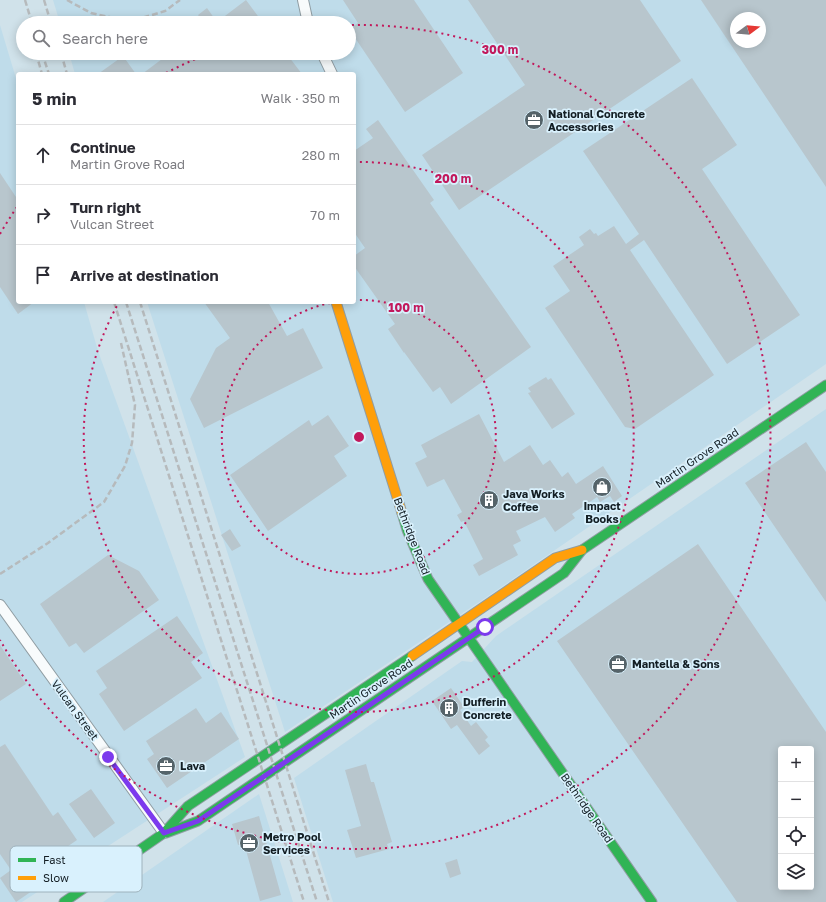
<!DOCTYPE html>
<html lang="en">
<head>
<meta charset="utf-8">
<style>
  :root { --surface:#fff; --page:#f2f2f3; --text:#2b2b33; --muted:#7c7c81; --line:#e1e1e2 }
  body { margin:0; font-family:"Golos Text",sans-serif; background:var(--page); color:var(--text) }
  .controls { position:absolute; right:12px; bottom:12px; display:grid; overflow:hidden; border-radius:4px; box-shadow:0 2px 10px #0003 }
  .controls button { width:36px; height:36px; display:grid; place-items:center; padding:0; border:0; border-bottom:1px solid var(--line); background:var(--surface); color:var(--text); font:20px sans-serif }
  .compass { position:absolute; left:730px; top:12px; width:36px; height:36px; border-radius:50%; background:var(--surface); box-shadow:0 2px 10px #0003; rotate:74deg }
  .stop { position:absolute; width:12px; height:12px; margin:-9px; border:3px solid #7c3aed; border-radius:50%; background:#fff }
  .stop.end { background:#7c3aed; border-color:#fff; box-shadow:0 1px 4px #0008 }
  .list { margin:0; padding:0; list-style:none }
  h2 { display:flex; justify-content:space-between; align-items:center; height:52px; margin:0; padding:0 16px; font-size:17px }
  h2 small { font-size:13px; font-weight:400; color:var(--muted) }
  .list li { display:grid; grid-template-columns:26px 1fr auto; gap:12px; align-items:center; box-sizing:border-box; height:60px; padding:0 16px; border-top:1px solid var(--line) }
  .list b { display:block; font-size:15px; white-space:nowrap }
  .list p { margin:0; font-size:13px; white-space:nowrap; color:var(--muted) }
  .list em { font-size:13px; font-style:normal; color:var(--muted) }
  .icon { flex:none; width:22px; height:22px; fill:none; stroke:currentColor; stroke-width:2; stroke-linecap:round; stroke-linejoin:round }
  .map { position:relative; flex:none; width:826px; height:902px; overflow:hidden }
  .search { position:absolute; background:var(--surface); box-shadow:0 2px 10px #0003; left:16px; top:16px; width:340px; height:44px; display:flex; align-items:center; gap:10px; box-sizing:border-box; padding:0 14px; border-radius:22px; color:var(--muted); font-size:15px }
  .panel { position:absolute; background:var(--surface); box-shadow:0 2px 10px #0003; left:16px; top:72px; width:340px; height:232px; border-radius:4px }
  .map>svg:first-child { display:block }
  .built { fill:#bfdcea; fill-rule:evenodd }
  .building { fill:#b8c6cd; fill-rule:evenodd }
  .lines { fill:none; stroke-linecap:round; stroke-linejoin:round }
  .street-casing { stroke:#909da3; stroke-width:12 }
  .fast-casing { stroke:#909da3; stroke-width:11 }
  .slow-casing { stroke:#909da3; stroke-width:11 }
  .street { stroke:#f8fbfc; stroke-width:10 }
  .fast { stroke:#30b455; stroke-width:9 }
  .slow { stroke:#ff9f0a; stroke-width:9 }
  .rail { stroke:#b6babc; stroke-width:2.5; stroke-dasharray:6 3; stroke-linecap:butt }
  .route { stroke:#7c3aed; stroke-width:5 }
  .ring { fill:none; stroke:#c2185b; stroke-width:2; stroke-dasharray:2 4 }
  .labels { text-anchor:middle; stroke-width:3.5; stroke-linejoin:round; paint-order:stroke }
  .poi-label { font-size:11px; font-weight:bold; fill:#131e24; stroke:#d9f1fd; text-anchor:start }
  .street-label { font-size:11px; fill:#131e24; stroke:#d9f1fd }
  .key { fill:#d9f1fd; stroke:#9eb2bc; stroke-width:1 }
  .key-label { font-size:11px; fill:#131e24 }
  .centre { fill:#c2185b; stroke:#d9f1fd; stroke-width:2 }
  .ring-label { font-size:12px; text-anchor:middle; font-weight:bold; fill:#c2185b; stroke:#d9f1fd; stroke-width:3.5; stroke-linejoin:round; paint-order:stroke }
</style>
</head>
<body>
<div class="map">
<svg width="826" height="902" viewBox="0 0 826 902">
  <rect width="100%" height="100%" fill="#d0e2ea"/>
  <path class="built" d="M53 0H826V364L488 596 285 732 147 302H354V74H75L69 53H349V23H60ZM736 18H760V42H736Z
    M0 25 18 85V302H84L98 351 245 757 22 902H0Z
    M826 409V902H333L294 778 462 661 472 662 496 636ZM781 749H811V887H781Z
    M259 794 293 902H103Z"/>
  <path class="building" d="M246 0 263 23H204L198 15 207 8 217 22Z
    M343 0H414L463 73 405 112 349 29 358 23Z
    M468 0H640L681 61 459 210 422 155 525 85Z
    M701 0H826V187L729 42ZM736 18H760V42H736Z
    M170 53H286L302 74H142Z
    M123 56 136 74H98Z
    M692 78 737 145 702 169 800 315 727 364 644 240 630 250 714 375 635 429 625 427 545 308 570 291 553 266 584 245 579 237 590 229 594 234 596 233 598 236 614 226 626 244 639 234 583 151Z
    M378 120 434 200 430 203 531 347 451 404 440 387 433 392 404 352V353L388 329 395 324 354 266V256L365 248 354 232V151L373 138 366 129Z
    M0 173 18 200V302H34L18 314 0 287Z
    M204 302H268L287 336 303 328 323 368 204 428 190 399 216 348 230 338Z
    M546 377 548 380 551 378 575 414 552 429 528 393 531 392 528 388Z
    M479 414 504 462 530 445 543 465 550 460 562 477 568 472 576 484 603 466 622 496 614 502 610 496 600 502 597 497 572 514 575 518 555 532 545 517 516 531 521 541 513 545 518 555 479 576 473 565 483 559 464 521 461 522 457 515 462 512 444 479 427 487 415 463 427 457 421 445Z
    M328 415 349 446 334 456 347 476 268 531 230 475 309 420 312 426Z
    M806 442 826 472V602L745 483Z
    M230 529 241 546 232 551 221 535Z
    M698 544 826 732V902H737L557 641ZM781 749H811V887H781Z
    M108 555 139 571 159 600 84 653 76 643 69 647 40 604Z
    M177 616 203 653 191 662 202 678 124 731 99 694 107 688 96 671Z
    M0 645 26 684 0 701Z
    M451 688 464 707 460 710 471 726 476 722 488 737 485 740 490 746 479 755 457 725 451 729 432 701Z
    M196 708 206 723 221 712 239 739 167 788 147 759 154 754 146 741Z
    M5 744 53 816 58 812 77 840 39 866 48 880 16 902 0 878 11 870 0 854V747Z
    M366 764 371 782H374L392 842 387 844 389 849 356 858 347 830 361 826 345 770Z
    M91 789 115 823 94 838 69 804Z
    M259 816 281 895 260 901 244 843 238 845 232 824Z
    M457 859 461 874 450 878 445 863Z"/>
  <g class="lines">
    <g class="street-casing">
      <path id="street" d="M303 0 308 23
        M322 53 332 74
        M0 605 164 833"/>
    </g>
    <g class="fast-casing">
      <path id="fast" d="M402 513 407 530 428 579 652 902
        M582 550 826 385
        M166 833 198 821 564 573 582 550
        M64 902 164 833 188 806 412 656"/>
    </g>
    <g class="slow-casing">
      <path id="slow" d="M336 302 402 513
        M412 656 555 558 582 550"/>
    </g>
    <use href="#street" class="street"/>
    <use href="#fast" class="fast"/>
    <use href="#slow" class="slow"/>
    <path class="rail" d="M25 0 32 23
      M44 0 51 23
      M67 0 91 13 118 19 132 21 165 11 180 0
      M36 53 42 74
      M42 53 49 74
      M61 53 67 74
      M114 302 304 902
      M126 302 317 902
      M140 302 329 902
      M0 574 48 543 104 502 125 466 132 443 135 405 121 343"/>
  </g>
  <g class="lines">
    <path class="route" d="M108 757 164 833 198 821 485 627"/>
  </g>
  <g class="ring">
    <path d="M354 300A137 137 0 1 1 335 302"/>
    <path d="M354 162A275 275 0 1 1 118 304"/>
    <path d="M0 234A412 412 0 0 1 17 207M166 73A412 412 0 0 1 208 54M352 25A412 412 0 1 1 0 640"/>
  </g>
  <defs>
    <g id="office-disc" transform="scale(1)"><circle r="9.5" fill="#556369" stroke="#d9f1fd"/><path d="M-6-3h4V-5.5h4V-3h4V5H-6ZM-1-4.5V-3h2v-1.5ZM-6 0V1H6V0Z" fill="#fff"/></g>
    <g id="shop-disc" transform="scale(1)"><circle r="9.5" fill="#556369" stroke="#d9f1fd"/><path d="M-5-2.5h2.3a2.7 3.5 0 0 1 5.4 0H5L5.5 6h-11ZM-1.5-2.5h3a1.5 2.3 0 0 0-3 0Z" fill="#fff"/></g>
    <g id="building-disc" transform="scale(1)"><circle r="9.5" fill="#556369" stroke="#d9f1fd"/><path d="M-4-6H4V6H1V3H-1V6H-4ZM-2.5-4.3h1.7v1.8h-1.7ZM.8-4.3h1.7v1.8H.8ZM-2.5-1h1.7V.8h-1.7ZM.8-1h1.7V.8H.8Z" fill="#fff"/></g>
  </defs>
  <g fill-rule="evenodd">
    <use href="#office-disc" x="534" y="120"/>
    <use href="#shop-disc" x="602" y="487"/>
    <use href="#building-disc" x="489" y="500"/>
    <use href="#office-disc" x="618" y="664"/>
    <use href="#building-disc" x="449" y="708"/>
    <use href="#office-disc" x="166" y="766"/>
    <use href="#office-disc" x="249" y="843"/>
  </g>
  <g class="labels">
    <g class="poi-label">
      <text x="548" y="118">National Concrete<tspan x="548" dy="13">Accessories</tspan></text>
      <text x="503" y="498">Java Works<tspan x="503" dy="13">Coffee</tspan></text>
      <text x="602" y="510" text-anchor="middle">Impact<tspan x="602" dy="13">Books</tspan></text>
      <text x="632" y="668">Mantella &amp; Sons</text>
      <text x="463" y="706">Dufferin<tspan x="463" dy="13">Concrete</tspan></text>
      <text x="180" y="770">Lava</text>
      <text x="263" y="841">Metro Pool<tspan x="263" dy="13">Services</tspan></text>
    </g>
    <g class="street-label">
      <text transform="translate(697 458) rotate(-34)" y="4">Martin Grove Road</text>
      <text transform="translate(412 536) rotate(69)" y="4">Bethridge Road</text>
      <text transform="translate(371 689) rotate(-34)" y="4">Martin Grove Road</text>
      <text transform="translate(75 710) rotate(54)" y="4">Vulcan Street</text>
      <text transform="translate(587 808) rotate(55)" y="4">Bethridge Road</text>
    </g>
  </g>
  <rect x="10" y="846" width="132" height="46" rx="6" class="key"/>
  <rect x="18" y="858" width="18" height="4" fill="#30b455"/>
  <rect x="18" y="876" width="18" height="4" fill="#ff9f0a"/>
  <g class="key-label">
    <text x="43" y="864">Fast</text>
    <text x="43" y="882">Slow</text>
  </g>
  <circle cx="359" cy="437" r="6" class="centre"/>
  <g class="ring-label">
    <text x="500" y="54">300 m</text>
    <text x="453" y="183">200 m</text>
    <text x="406" y="312">100 m</text>
  </g>
</svg>
<div class="controls">
<button>+</button>
<button>−</button>
<button><svg class="icon" aria-label="locate" viewBox="0 0 24 24"><circle cx="12" cy="12" r="6"/><path d="M12 2v4M12 18v4M2 12h4M18 12h4"/></svg></button>
<button><svg class="icon" aria-label="layers" viewBox="0 0 24 24"><path d="M12 4l9 5-9 5-9-5zM3 14l9 5 9-5"/></svg></button>
</div>
<svg class="compass" viewBox="-18 -18 36 36"><path d="M0-13l5 13h-10z" fill="#e53935"/><path d="M0 13l5-13h-10z" fill="#7c7c81"/></svg>
<div class="stop" style="left:485px;top:627px"></div>
<div class="stop end" style="left:108px;top:757px"></div>
<div class="search"><svg class="icon" aria-label="search" viewBox="0 0 24 24"><circle cx="10" cy="10" r="6"/><path d="M15 15l6 6"/></svg>Search here</div>
<section class="panel">
<h2>5 min<small>Walk · 350 m</small></h2>
<ul class="list">
<li><svg class="icon" aria-label="ahead" viewBox="0 0 24 24"><path d="M12 20V5M6 11l6-6 6 6"/></svg><div><b>Continue</b><p>Martin Grove Road</p></div><em>280 m</em></li>
<li><svg class="icon" aria-label="right" viewBox="0 0 24 24"><path d="M7 20v-9h11M14 6l5 5-5 5"/></svg><div><b>Turn right</b><p>Vulcan Street</p></div><em>70 m</em></li>
<li><svg class="icon" aria-label="arrive" viewBox="0 0 24 24"><path d="M6 21V4h12l-3 4 3 4H6"/></svg><div><b>Arrive at destination</b></div></li>
</ul>
</section>
</div>
</body>
</html>
